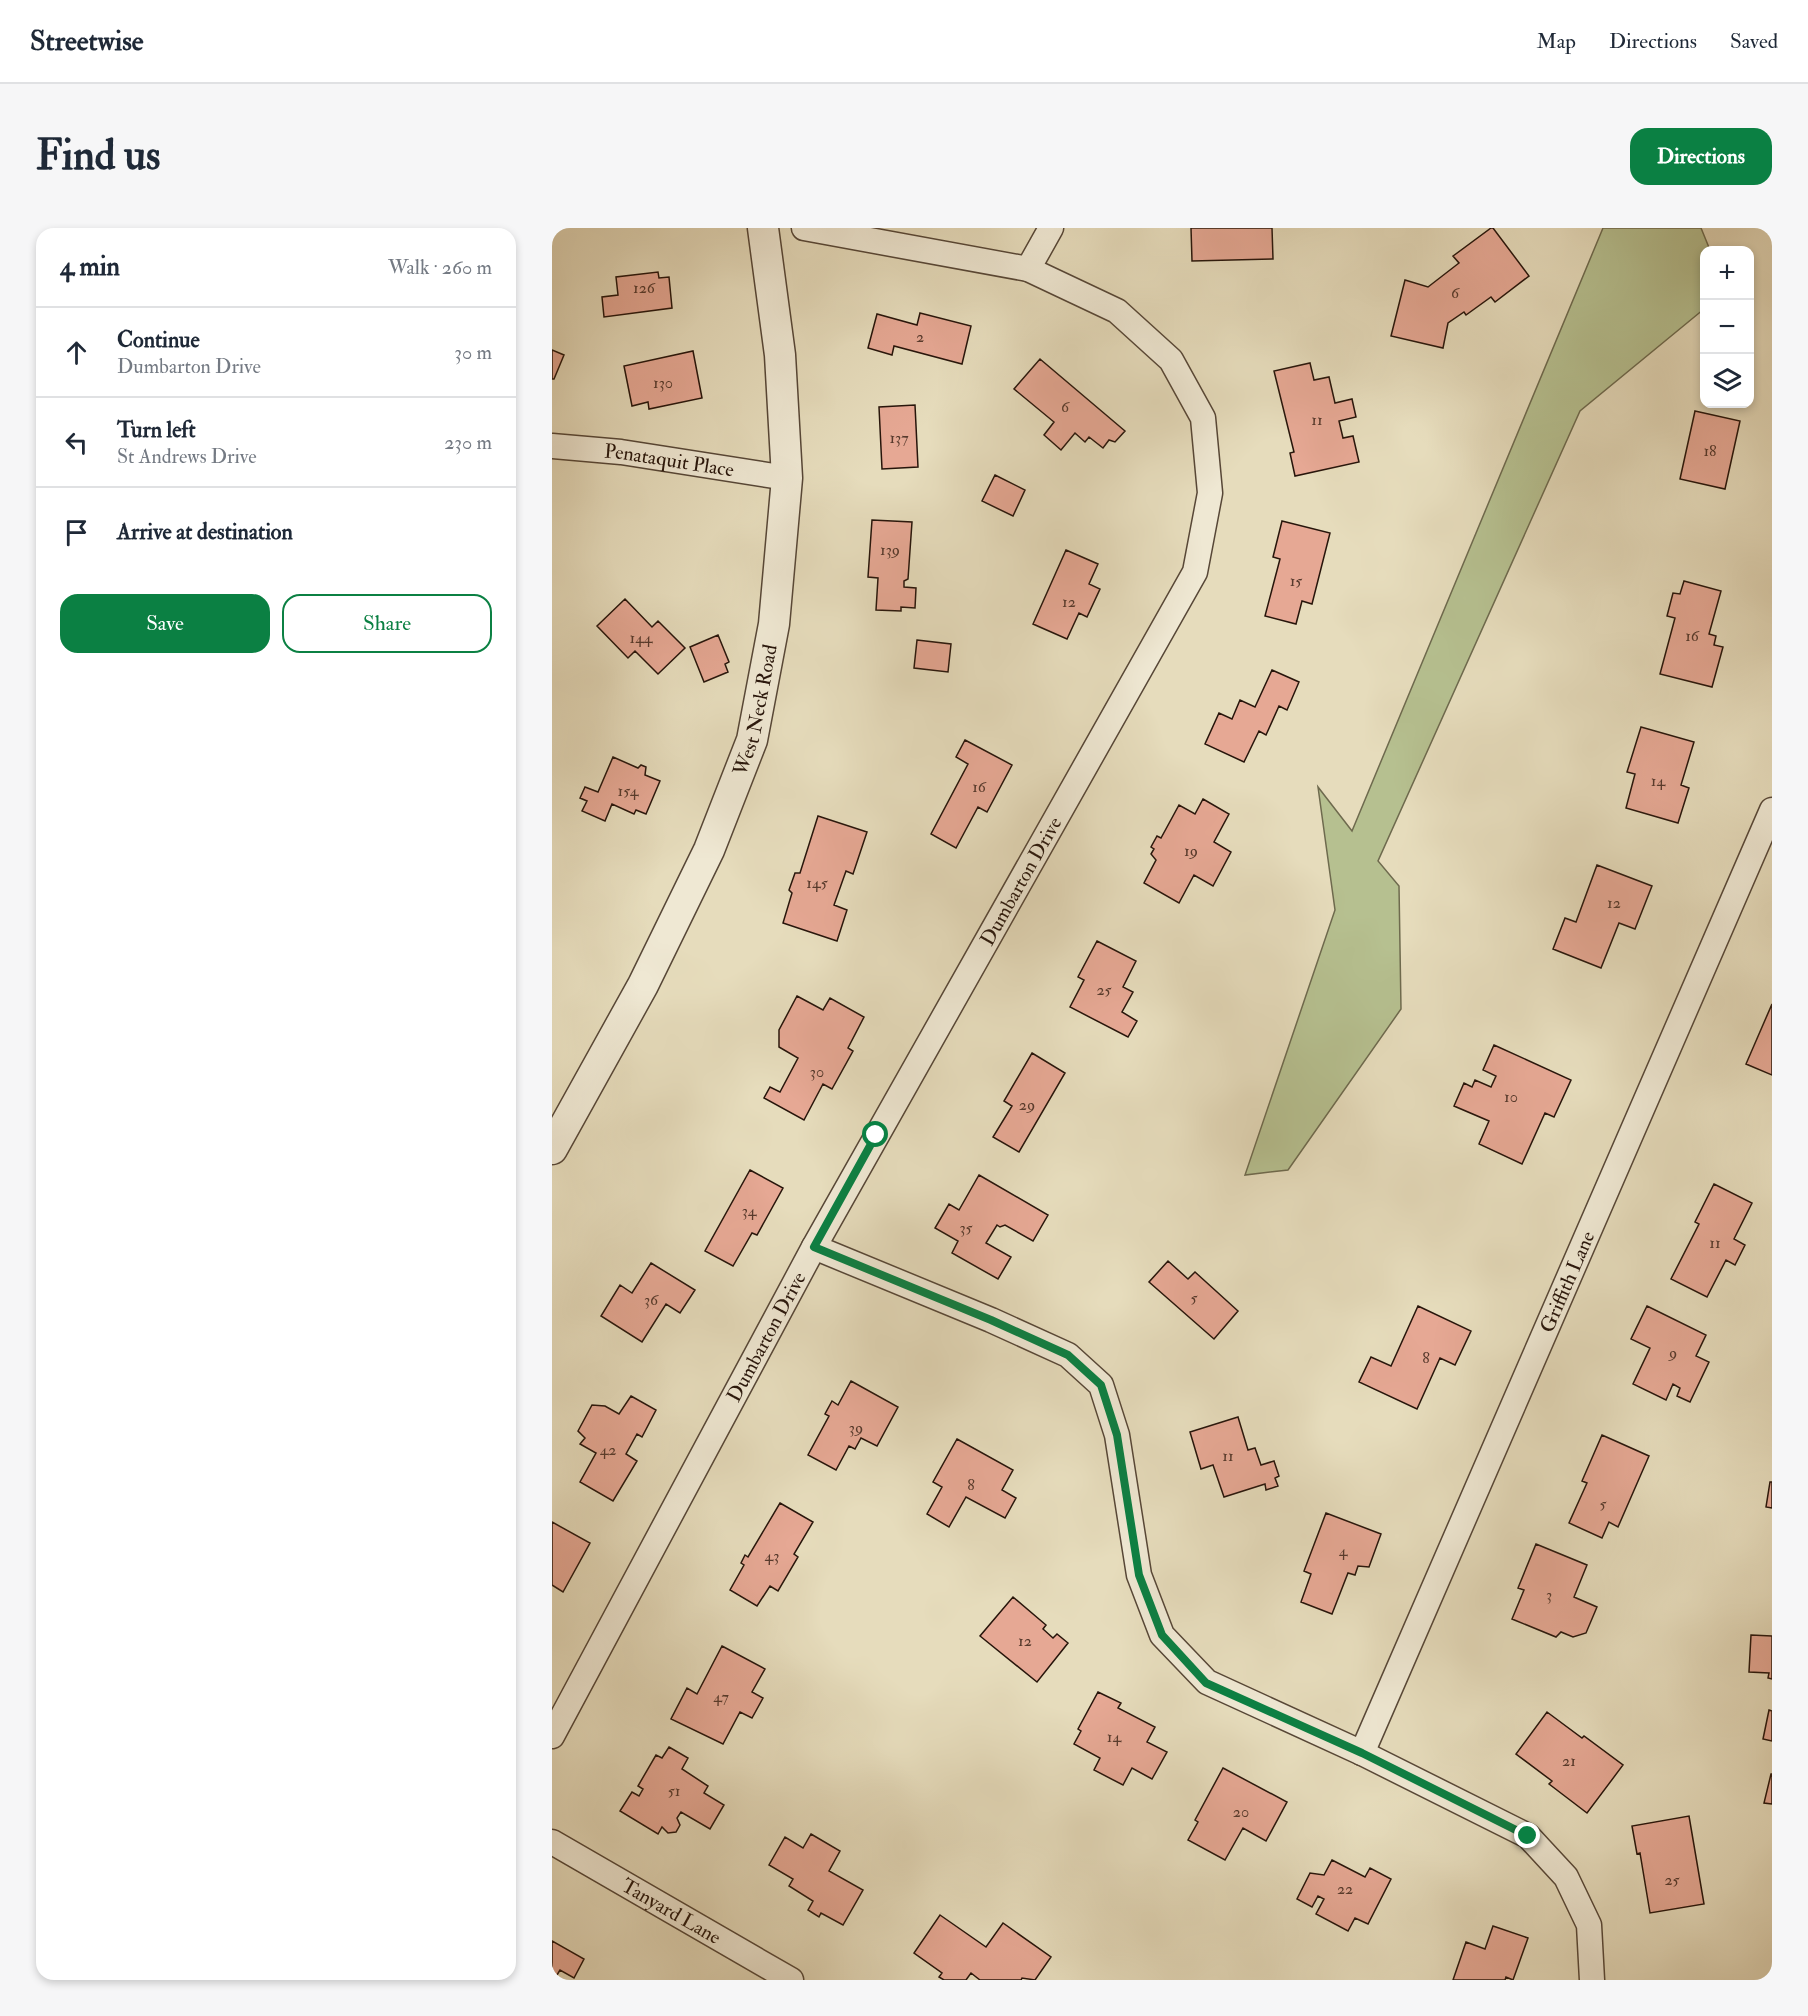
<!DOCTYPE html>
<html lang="en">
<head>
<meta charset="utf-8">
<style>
  :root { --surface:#fff; --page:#f6f6f7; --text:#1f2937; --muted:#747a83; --line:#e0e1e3; --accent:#0b8043 }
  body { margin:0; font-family:"IM FELL Double Pica",serif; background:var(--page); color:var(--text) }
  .controls { position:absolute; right:18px; top:18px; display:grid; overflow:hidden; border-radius:12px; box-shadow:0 3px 9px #0003 }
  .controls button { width:54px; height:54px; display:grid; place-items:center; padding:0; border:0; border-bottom:2px solid var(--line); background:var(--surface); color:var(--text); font:30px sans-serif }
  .stop { position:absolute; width:18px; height:18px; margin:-14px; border:4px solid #0b8043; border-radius:50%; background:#fff }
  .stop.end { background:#0b8043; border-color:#fff; box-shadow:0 2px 6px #0008 }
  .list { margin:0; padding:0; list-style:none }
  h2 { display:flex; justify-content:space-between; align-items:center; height:78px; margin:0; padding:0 24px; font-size:26px }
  h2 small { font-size:20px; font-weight:400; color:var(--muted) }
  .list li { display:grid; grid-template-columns:39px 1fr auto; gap:18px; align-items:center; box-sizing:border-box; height:90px; padding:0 24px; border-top:2px solid var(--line) }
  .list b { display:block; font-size:22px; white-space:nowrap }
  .list p { margin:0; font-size:20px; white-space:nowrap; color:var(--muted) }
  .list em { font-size:20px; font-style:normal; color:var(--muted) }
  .actions { display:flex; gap:12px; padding:18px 24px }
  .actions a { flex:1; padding:14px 0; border:2px solid var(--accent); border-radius:18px; text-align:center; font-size:21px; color:var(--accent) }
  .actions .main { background:var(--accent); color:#fff }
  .icon { flex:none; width:33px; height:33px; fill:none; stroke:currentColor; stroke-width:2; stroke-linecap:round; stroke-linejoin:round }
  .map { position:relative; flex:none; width:1220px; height:1752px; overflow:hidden; border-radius:18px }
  header { display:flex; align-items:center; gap:36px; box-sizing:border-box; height:84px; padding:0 30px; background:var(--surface); border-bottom:2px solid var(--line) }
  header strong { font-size:28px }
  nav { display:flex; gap:33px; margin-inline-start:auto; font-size:21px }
  .intro { display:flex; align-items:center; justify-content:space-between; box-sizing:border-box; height:144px; padding:0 36px }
  h1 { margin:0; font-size:42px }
  .button { padding:15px 27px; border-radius:18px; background:var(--accent); color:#fff; font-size:21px; font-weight:700 }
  main { display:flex; gap:36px; padding:0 36px }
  aside { flex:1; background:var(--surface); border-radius:18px; box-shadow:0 3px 9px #0003 }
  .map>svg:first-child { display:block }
  .green { fill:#b6c090; stroke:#6e6a4e; stroke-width:1.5 }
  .building { fill:#e6a894; stroke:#27150b; stroke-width:1.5 }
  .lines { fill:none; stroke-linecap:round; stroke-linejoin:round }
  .minor-casing { stroke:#574737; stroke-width:27 }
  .tertiary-casing { stroke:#574737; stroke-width:33 }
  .minor { stroke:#efe8d3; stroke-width:24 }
  .tertiary { stroke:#efe8d3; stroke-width:30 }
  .route { stroke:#0b8043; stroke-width:8 }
  .labels { text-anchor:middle; stroke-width:4.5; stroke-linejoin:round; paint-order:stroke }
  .number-label { font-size:16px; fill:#573a2d }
  .street-label { font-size:20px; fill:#27150b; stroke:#efe8d3 }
</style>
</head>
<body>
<header>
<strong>Streetwise</strong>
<nav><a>Map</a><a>Directions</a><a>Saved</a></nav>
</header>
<div class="intro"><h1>Find us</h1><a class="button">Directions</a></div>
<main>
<aside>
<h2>4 min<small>Walk · 260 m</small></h2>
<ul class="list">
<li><svg class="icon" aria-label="ahead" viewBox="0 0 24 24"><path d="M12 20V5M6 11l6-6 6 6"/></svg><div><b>Continue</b><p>Dumbarton Drive</p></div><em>30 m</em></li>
<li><svg class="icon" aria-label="left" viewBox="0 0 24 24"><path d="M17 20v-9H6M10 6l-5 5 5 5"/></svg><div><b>Turn left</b><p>St Andrews Drive</p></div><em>230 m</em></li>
<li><svg class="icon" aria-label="arrive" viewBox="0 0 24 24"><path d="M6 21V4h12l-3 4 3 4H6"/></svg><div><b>Arrive at destination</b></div></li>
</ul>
<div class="actions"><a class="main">Save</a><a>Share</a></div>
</aside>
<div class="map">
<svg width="1220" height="1752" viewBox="0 0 1220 1752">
  <rect width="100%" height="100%" fill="#e6dcbc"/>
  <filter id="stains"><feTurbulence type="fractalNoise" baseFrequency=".00333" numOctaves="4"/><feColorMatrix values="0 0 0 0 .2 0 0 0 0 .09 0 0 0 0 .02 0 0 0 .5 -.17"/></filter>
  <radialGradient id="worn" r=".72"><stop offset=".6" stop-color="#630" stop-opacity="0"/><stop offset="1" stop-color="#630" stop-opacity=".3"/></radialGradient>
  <path class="green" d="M1051 0H1149L1158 22H1152V81L1028 183 826 633 847 658 849 781 736 942 693 947 783 682 766 559 800 603Z"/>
  <path class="building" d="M639 0H720L721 31 640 33Z
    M939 0H941L977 48 943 74 939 69 914 87 912 84 896 95 891 120 839 108 853 52 876 59 907 35 901 28Z
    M106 44 107 50 117 49 120 80 52 89 50 69 66 67 64 49Z
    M368 85 419 98 410 136 342 118 340 127 316 120 325 86 365 97Z
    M0 122 12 127 2 151H0Z
    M141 123 150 170 97 181 96 174 80 178 72 138Z
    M488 131 573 203 563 214 557 212 551 220 537 209 533 214 523 205 509 222 492 207 502 194 462 161Z
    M758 135 762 152 777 149 783 175 800 171 804 189 787 193 791 210 801 208 807 234 743 248 738 225 742 224 722 143Z
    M363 177 366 239 330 241 327 179Z
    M1143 183 1188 193 1173 261 1128 251Z
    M443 247 473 262 461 288 430 273Z
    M320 292 360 294 356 351 352 353V359L364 360 363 380 349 379V383L324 382 326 350 316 349Z
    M730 293 778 305 760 376 750 373 744 396 713 388 728 331 721 329Z
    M514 322 546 336 537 356 548 361 535 389 527 385 515 411 481 396Z
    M1132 353 1169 363 1157 406 1164 408 1162 417 1171 419 1160 459 1108 446 1123 390 1115 388 1121 365 1128 366Z
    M73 371 100 399 106 393 133 420 106 446 83 423 76 430 45 398Z
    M166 407 177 434 173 436 176 444 152 454 138 419Z
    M365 412 399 416 396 444 362 440Z
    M720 442 747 454 735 482 727 478 714 507 707 503 692 534 653 516 667 485 680 491 688 472 703 479Z
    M1089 499 1142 514 1129 557 1137 560 1126 595 1074 580 1083 546 1075 544Z
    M413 512 460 537 435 584 426 579 404 620 379 606 416 536 404 529Z
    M61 529 86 540 89 537 94 539 93 547 108 553 94 586 84 582 82 586 60 576 53 593 30 583 35 573 28 570 33 559 46 564Z
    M651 571 677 586 662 614 679 624 661 658 642 647 627 675 592 655 604 632 599 626 602 621 599 619 605 608 609 610 627 577 643 586Z
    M266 588 315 604 301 646 294 643 282 677 295 682 285 713 231 695 240 665 237 662 243 645H248Z
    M1045 637 1100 658 1083 701 1067 695 1049 740 1001 721 1013 690 1024 694Z
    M545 713 584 733 571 759 581 764 570 784 585 793 576 809 518 779 532 752 526 749Z
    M245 768 271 782 278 770 312 789 296 820 301 823 280 861 271 856 252 892 212 870 218 859 228 864 246 830 227 819V802Z
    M1220 776V847L1194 836Z
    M942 817 1019 852 1002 889 993 885 970 936 927 916 937 893 902 878 912 855 920 859 923 852 939 859 944 848 931 842Z
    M480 825 513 845 467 924 441 909 460 878 452 873Z
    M198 942 231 960 205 1007 200 1005 181 1038 153 1023Z
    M427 947 496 987 481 1013 453 997 448 999 445 997 434 1015 459 1029 446 1051 400 1025 406 1013 383 1000 397 976 407 982Z
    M1162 956 1200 975 1182 1011 1193 1017 1183 1037 1174 1032 1155 1069 1119 1051 1147 996 1143 994Z
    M616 1033 636 1051 643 1044 686 1083 662 1111 597 1054Z
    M99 1035 143 1062 128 1085 114 1076 90 1114 49 1088 68 1057 80 1065Z
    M866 1078 919 1103 903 1137 888 1130 865 1181 807 1154 819 1129 839 1138Z
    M1095 1078 1154 1107 1144 1128 1157 1134 1138 1174 1125 1168 1128 1160 1121 1156 1114 1172 1081 1156 1098 1120 1079 1111Z
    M299 1153 346 1179 325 1218 309 1210 303 1221 297 1218 284 1242 256 1227 277 1188 273 1186 280 1173 286 1177Z
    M79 1168 104 1182 90 1209 85 1206 74 1226 85 1233 61 1273 28 1254 44 1225 28 1216 33 1210 26 1203 40 1177 53 1178 67 1186Z
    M686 1189 696 1222 703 1220 709 1237 722 1233 727 1248 723 1250 726 1258 714 1262 713 1256 672 1269 661 1237 649 1241 638 1204Z
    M1050 1207 1097 1228 1066 1299 1057 1294 1050 1310 1017 1295 1035 1255 1030 1253Z
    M405 1211 461 1242 450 1262 464 1270 453 1290 414 1269 397 1299 375 1286 390 1259 381 1254Z
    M1218 1254H1220V1280L1214 1279Z
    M228 1275 261 1294 242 1326 246 1329 226 1363 218 1358 205 1378 178 1362 192 1337 189 1335 193 1327 196 1329Z
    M774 1285 829 1306 817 1339 806 1338 803 1347 796 1345 780 1386 749 1374 759 1346 752 1343Z
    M0 1294 38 1315 11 1364 0 1357Z
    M984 1316 1035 1337 1022 1369 1045 1379 1034 1405 1021 1409 1009 1404 1004 1409 960 1391 972 1362 966 1360Z
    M461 1369 494 1397 491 1401 501 1410 505 1406 516 1415 485 1454 428 1408Z
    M1199 1407 1220 1408V1451L1216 1450 1217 1445 1197 1444Z
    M170 1418 213 1441 200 1464 211 1470 200 1490 188 1484 171 1516 119 1491 135 1460 145 1466Z
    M546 1464 569 1475 566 1480 603 1499 595 1514 615 1524 600 1551 580 1540 571 1557 542 1542 548 1530 522 1516 529 1503 526 1501Z
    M1217 1482 1220 1483V1513L1211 1511Z
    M995 1484 1030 1510 1032 1508 1071 1537 1035 1585 997 1556 1000 1553 964 1526Z
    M117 1519 136 1530 130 1541 156 1558 152 1565 172 1577 158 1601 129 1584 125 1590 128 1597 124 1604 116 1605 110 1599 106 1606 68 1583 80 1564 87 1568 91 1561 86 1558 104 1527 110 1530Z
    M671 1540 735 1574 714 1613 691 1600 673 1632 636 1612 646 1594 643 1592Z
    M1219 1546H1220V1576L1212 1575Z
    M1137 1588 1152 1676 1098 1685 1088 1625 1085 1626 1080 1598Z
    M259 1606 288 1623 277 1643 311 1662 291 1697 269 1685 267 1689 256 1682 261 1673 237 1658 241 1651 217 1637 233 1609 251 1620Z
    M780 1632 813 1649 818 1640 839 1651 816 1696 803 1690 796 1703 764 1686 772 1671 766 1668 760 1679 745 1671 758 1645 772 1647Z
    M388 1687 434 1719 451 1695 499 1729 483 1752 470 1750 469 1752H428L419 1745 414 1752H392L387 1749 390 1745 362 1725Z
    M941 1698 976 1710 961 1752 954 1749 953 1752H901L914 1714 933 1721Z
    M0 1713 32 1731 22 1750 8 1742 2 1752H0Z"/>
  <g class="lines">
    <g class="minor-casing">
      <g id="minor">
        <path d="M476 41 499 0"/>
        <path id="s1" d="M0 218 69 224 235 250"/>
        <path d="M262 1019 439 1092 516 1127 549 1157 565 1207 587 1347 610 1407 655 1454 810 1525 976 1608 1014 1649 1037 1697 1040 1752"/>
        <path id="s2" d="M0 1508 262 1019 643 344 658 265 651 190 619 132 565 83 476 41 252 0"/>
        <path id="s3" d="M810 1525 1220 582"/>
        <path id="s4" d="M0 1614 239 1752"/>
      </g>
    </g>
    <g class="tertiary-casing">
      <g id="tertiary">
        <path id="s5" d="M0 921 91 757 157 622 200 512 222 396 235 250 228 127 211 0"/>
      </g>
    </g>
    <use href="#minor" class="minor"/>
    <use href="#tertiary" class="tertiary"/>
  </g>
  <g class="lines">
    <path class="route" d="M324 907 262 1019 439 1092 516 1127 549 1157 565 1207 587 1347 610 1407 654 1455 810 1525 976 1608"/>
  </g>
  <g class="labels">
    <g class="number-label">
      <text x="92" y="65">126</text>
      <text x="903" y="70">6</text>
      <text x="368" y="114">2</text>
      <text x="111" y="160">130</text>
      <text x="513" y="184">6</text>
      <text x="765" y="197">11</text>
      <text x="347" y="215">137</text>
      <text x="1158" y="228">18</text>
      <text x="338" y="327">139</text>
      <text x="744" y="358">15</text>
      <text x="517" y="379">12</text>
      <text x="1140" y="413">16</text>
      <text x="89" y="415">144</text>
      <text x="1106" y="558">14</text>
      <text x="427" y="564">16</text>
      <text x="76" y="568">154</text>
      <text x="639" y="628">19</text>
      <text x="265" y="660">145</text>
      <text x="1062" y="680">12</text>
      <text x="552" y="767">25</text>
      <text x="265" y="849">30</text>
      <text x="959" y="874">10</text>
      <text x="475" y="882">29</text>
      <text x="197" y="988">34</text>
      <text x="414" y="1005">35</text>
      <text x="1163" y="1020">11</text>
      <text x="642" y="1075">5</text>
      <text x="99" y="1077">36</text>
      <text x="1121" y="1130">9</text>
      <text x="874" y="1135">8</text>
      <text x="304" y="1205">39</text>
      <text x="56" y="1227">42</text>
      <text x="676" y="1233">11</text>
      <text x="419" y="1262">8</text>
      <text x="1051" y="1281">5</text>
      <text x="791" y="1328">4</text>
      <text x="220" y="1333">43</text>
      <text x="997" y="1372">3</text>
      <text x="473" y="1418">12</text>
      <text x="169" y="1474">47</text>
      <text x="562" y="1514">14</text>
      <text x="1017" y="1538">21</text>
      <text x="122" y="1568">51</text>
      <text x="689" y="1589">20</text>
      <text x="1120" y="1657">25</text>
      <text x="793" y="1666">22</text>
    </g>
    <g class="street-label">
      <text dy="7" stroke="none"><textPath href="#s1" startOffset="118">Penataquit Place</textPath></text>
      <text dy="7" stroke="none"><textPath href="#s5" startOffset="486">West Neck Road</textPath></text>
      <text dy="7" stroke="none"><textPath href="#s2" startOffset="975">Dumbarton Drive</textPath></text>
      <text dy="7" stroke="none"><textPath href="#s3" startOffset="514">Griffith Lane</textPath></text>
      <text dy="7" stroke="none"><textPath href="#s2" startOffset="453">Dumbarton Drive</textPath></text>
      <text dy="7" stroke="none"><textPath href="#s4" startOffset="138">Tanyard Lane</textPath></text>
    </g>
  </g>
  <rect width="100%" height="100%" filter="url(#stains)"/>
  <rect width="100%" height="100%" fill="url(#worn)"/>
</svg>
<div class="controls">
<button>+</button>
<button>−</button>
<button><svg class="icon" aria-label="layers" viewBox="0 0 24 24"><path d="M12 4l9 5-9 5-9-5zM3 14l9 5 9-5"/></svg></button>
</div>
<div class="stop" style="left:324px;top:907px"></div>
<div class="stop end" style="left:976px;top:1608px"></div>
</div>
</main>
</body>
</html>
